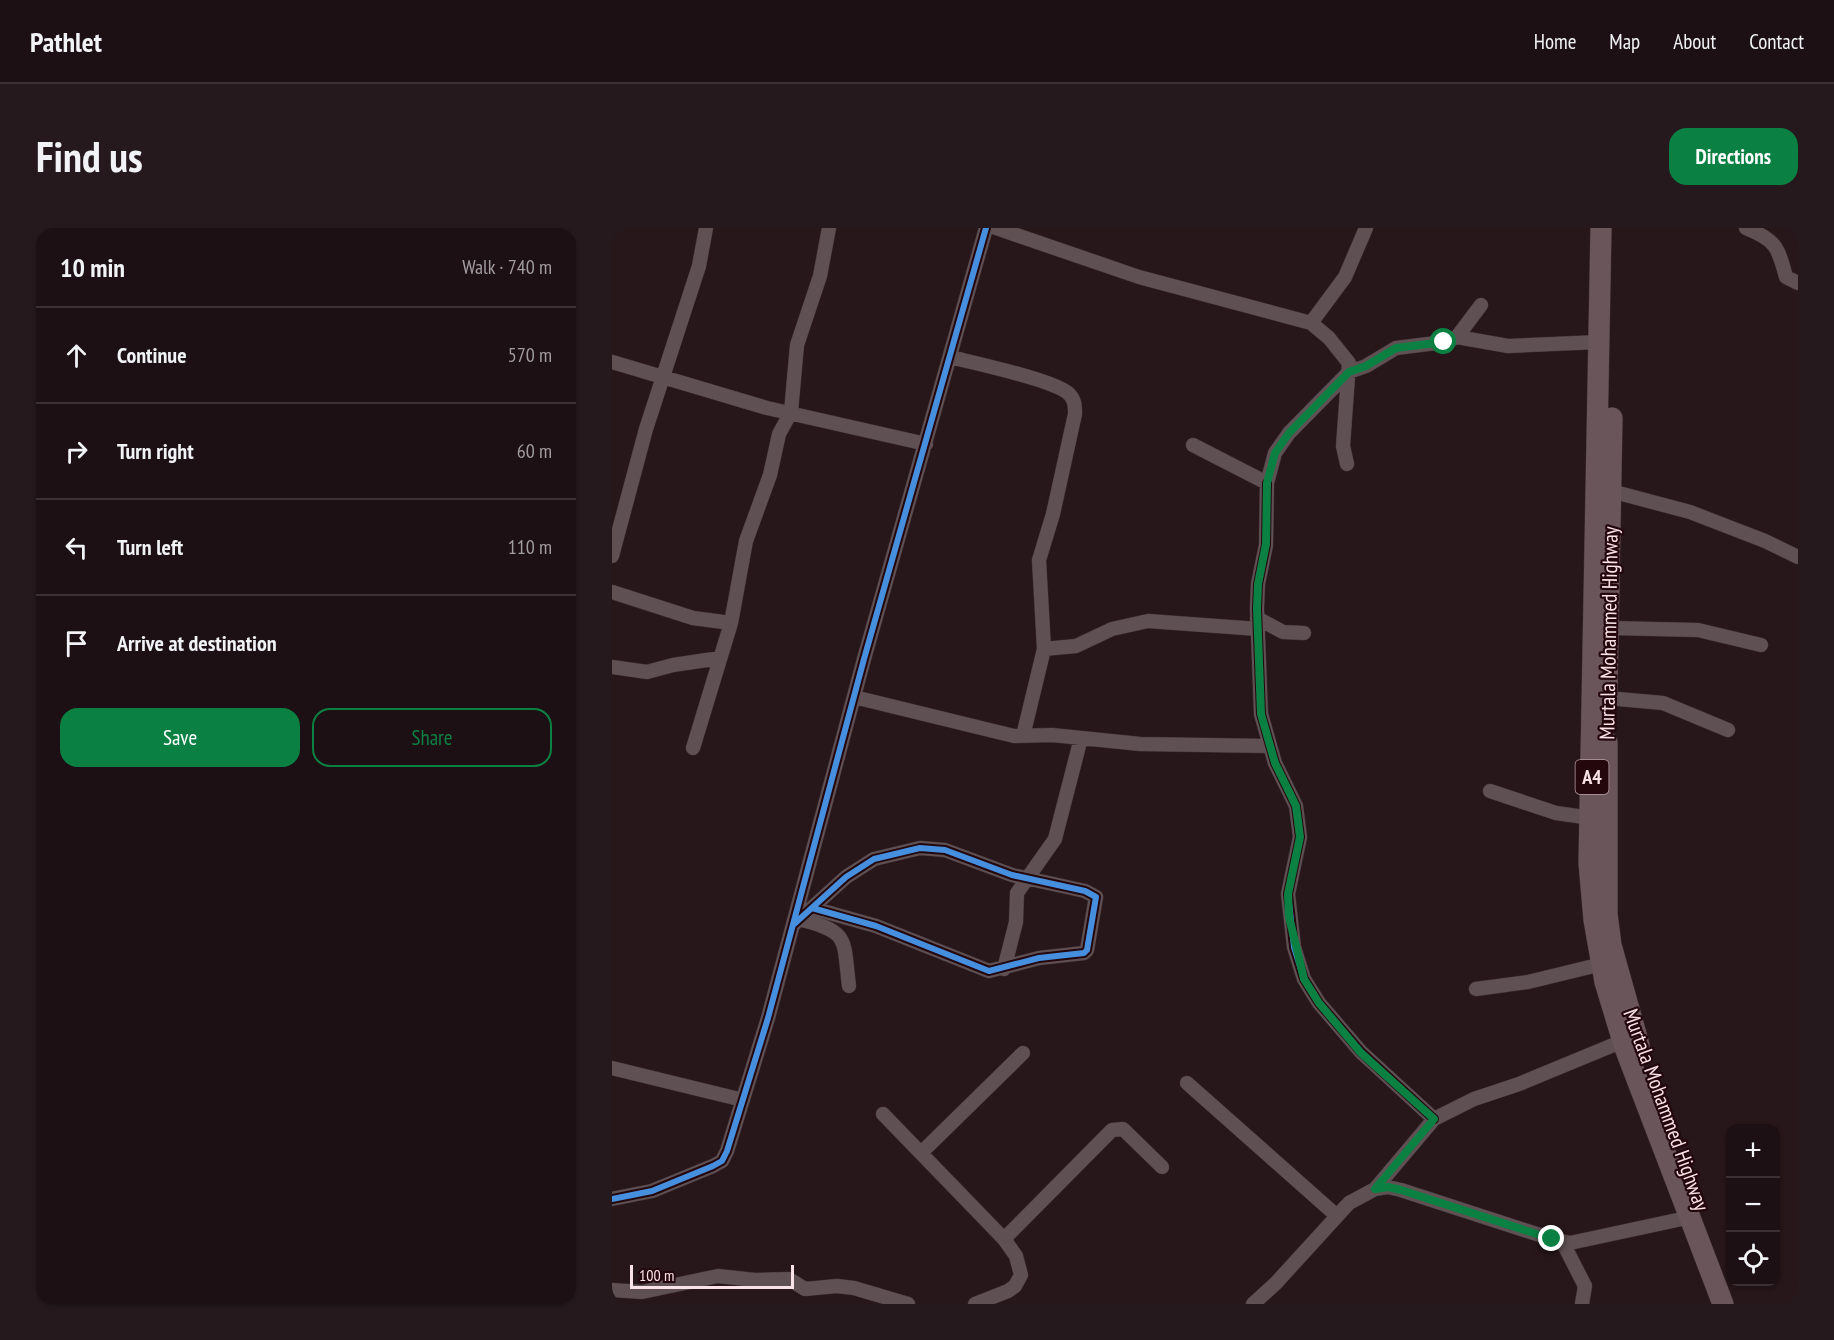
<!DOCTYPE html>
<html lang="en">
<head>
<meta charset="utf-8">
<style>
  :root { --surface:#1d1014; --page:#25191d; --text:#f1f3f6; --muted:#a09da0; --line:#3b3034; --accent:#0b8043 }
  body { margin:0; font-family:"PT Sans Narrow",sans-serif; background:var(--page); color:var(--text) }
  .controls { position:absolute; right:18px; bottom:18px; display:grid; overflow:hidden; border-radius:12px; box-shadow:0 2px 4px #0004 }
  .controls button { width:54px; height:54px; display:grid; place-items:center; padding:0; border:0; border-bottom:2px solid var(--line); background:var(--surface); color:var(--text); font:30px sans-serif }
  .scale { position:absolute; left:18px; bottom:15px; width:164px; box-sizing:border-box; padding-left:6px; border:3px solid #f9e3e6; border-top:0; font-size:16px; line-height:21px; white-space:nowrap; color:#f9e3e6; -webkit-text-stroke:4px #23070d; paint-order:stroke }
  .stop { position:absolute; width:18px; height:18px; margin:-14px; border:4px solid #0b8043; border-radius:50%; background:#fff }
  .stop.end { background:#0b8043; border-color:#fff; box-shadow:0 2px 6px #0008 }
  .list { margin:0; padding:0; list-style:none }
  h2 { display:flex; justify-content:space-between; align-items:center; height:78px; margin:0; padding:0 24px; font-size:26px }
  h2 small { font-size:20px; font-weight:400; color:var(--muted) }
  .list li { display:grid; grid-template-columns:39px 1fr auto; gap:18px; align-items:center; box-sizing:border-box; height:96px; padding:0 24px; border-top:2px solid var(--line) }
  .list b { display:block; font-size:22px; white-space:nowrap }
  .list em { font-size:20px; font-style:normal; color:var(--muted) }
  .actions { display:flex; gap:12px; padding:18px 24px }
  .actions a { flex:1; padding:14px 0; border:2px solid var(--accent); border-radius:18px; text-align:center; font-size:21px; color:var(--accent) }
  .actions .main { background:var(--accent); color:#fff }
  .icon { flex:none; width:33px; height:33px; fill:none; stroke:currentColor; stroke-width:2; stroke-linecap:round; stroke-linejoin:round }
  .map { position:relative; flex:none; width:1186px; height:1076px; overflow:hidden; border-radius:18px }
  header { display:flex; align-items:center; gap:36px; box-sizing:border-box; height:84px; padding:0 30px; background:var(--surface); border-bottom:2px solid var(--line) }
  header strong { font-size:28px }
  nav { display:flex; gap:33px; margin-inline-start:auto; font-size:21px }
  .intro { display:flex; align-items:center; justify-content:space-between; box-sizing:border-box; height:144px; padding:0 36px }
  h1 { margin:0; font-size:42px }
  .button { padding:15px 27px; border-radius:18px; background:var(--accent); color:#fff; font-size:21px; font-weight:700 }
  main { display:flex; gap:36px; padding:0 36px }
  aside { flex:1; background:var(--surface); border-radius:18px; box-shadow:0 2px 4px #0004 }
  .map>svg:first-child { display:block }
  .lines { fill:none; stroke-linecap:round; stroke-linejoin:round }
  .minor-casing { stroke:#3e3033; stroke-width:15 }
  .highway-casing { stroke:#3e3033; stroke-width:22 }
  .minor { stroke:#5f5153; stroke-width:14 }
  .highway { stroke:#6a565a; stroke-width:21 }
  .cycleway-casing { stroke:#23070d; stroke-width:10 }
  .cycleway { stroke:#468fdf; stroke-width:6 }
  .route { stroke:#0b8043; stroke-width:8 }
  .labels { text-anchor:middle; stroke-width:4.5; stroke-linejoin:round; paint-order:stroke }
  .shield { fill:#23070d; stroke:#b9a1a5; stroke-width:1.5 }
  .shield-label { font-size:20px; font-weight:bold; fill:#f9e3e6 }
  .street-label { font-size:21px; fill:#f9e3e6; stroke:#23070d }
</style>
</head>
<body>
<header>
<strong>Pathlet</strong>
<nav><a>Home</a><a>Map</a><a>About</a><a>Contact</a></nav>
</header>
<div class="intro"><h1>Find us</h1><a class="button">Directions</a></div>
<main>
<aside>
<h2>10 min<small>Walk · 740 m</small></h2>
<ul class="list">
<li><svg class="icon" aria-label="ahead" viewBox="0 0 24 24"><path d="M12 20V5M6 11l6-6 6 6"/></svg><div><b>Continue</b></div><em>570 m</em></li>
<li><svg class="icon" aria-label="right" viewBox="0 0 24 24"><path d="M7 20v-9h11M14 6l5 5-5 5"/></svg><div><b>Turn right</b></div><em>60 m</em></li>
<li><svg class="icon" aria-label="left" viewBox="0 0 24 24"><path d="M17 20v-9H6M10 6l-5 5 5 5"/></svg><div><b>Turn left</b></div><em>110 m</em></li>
<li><svg class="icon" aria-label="arrive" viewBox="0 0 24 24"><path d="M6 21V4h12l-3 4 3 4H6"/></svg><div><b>Arrive at destination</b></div></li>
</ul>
<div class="actions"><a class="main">Save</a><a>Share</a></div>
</aside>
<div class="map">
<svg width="1186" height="1076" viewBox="0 0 1186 1076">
  <rect width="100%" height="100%" fill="#27161a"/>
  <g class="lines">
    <g class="minor-casing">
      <path id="minor" d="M384 0 527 49 699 95 717 110 737 135 731 218 735 236
        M1134 0C1164 12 1166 19 1174 49L1186 55
        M699 95 733 49 754 0
        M845 109 896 118 987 114
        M339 129C365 136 438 151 456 165 463 171 463 178 463 186L441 286 427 332 432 421 411 508
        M0 134 155 180 314 216
        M581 217 655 255 663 225 677 205 737 144 754 138 784 120 832 114 845 109 869 77
        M655 255 654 317 646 356 645 381 649 486 663 535 684 578 688 609 676 666 682 719 692 751 707 775 749 824 822 891
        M999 263 1078 284 1153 313 1186 329
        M0 328 34 201 87 38 94 0
        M0 364 81 390 119 395
        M645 390 671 404 692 405
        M998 400 1086 402 1149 417
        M432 421 464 418 500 401 536 393 646 401
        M0 439 35 444 61 437 108 430
        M242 469 402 508 440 507 528 516 658 518
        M995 470 1051 475 1116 502
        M81 520 119 395 134 313 158 247 167 206 179 184 185 117 208 48 217 0
        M878 563 944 585 979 590
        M187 691C238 704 231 710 237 758
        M181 697 234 649 262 631 308 620 333 622 400 647 473 663 484 669 475 722 472 725 427 730 377 743 264 698 200 680
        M392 741 404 694 405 665 443 611 469 510
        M864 761 916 754 990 736
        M0 840 131 872
        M575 855 725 988
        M271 886 392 1011 404 1028 409 1047 403 1058 396 1063 363 1076
        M309 925 411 825
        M763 961 822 891 862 871 907 856 1011 813
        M0 971 40 963 101 938 110 933 115 923 156 790 252 431 374 0
        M392 1011 500 902 511 901 550 939
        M950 1013 973 1058 970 1076
        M0 1062 30 1064 106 1048 143 1052 177 1051 193 1061 225 1058 242 1060 296 1076
        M641 1076 664 1055 737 975 763 961 776 959 789 962 940 1011 958 1015 1079 989"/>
    </g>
    <g class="highway-casing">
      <path id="highway" d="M989 0 977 635 982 692 993 754 1013 820 1111 1076
        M995 461 1000 190
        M995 514V686L999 717 1027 817"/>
    </g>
    <use href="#minor" class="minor"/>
    <use href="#highway" class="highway"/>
    <g class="cycleway-casing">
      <path id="cycleway" d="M655 255 654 317 646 356 645 381 649 486 663 535 684 578 688 609 676 666 682 719 692 751 707 775 749 824 822 891
        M181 697 234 649 262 631 308 620 333 622 400 647 473 663 484 669 475 722 472 725 427 730 377 743 264 698 200 680
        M0 971 40 963 101 938 110 933 115 923 156 790 252 431 374 0"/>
    </g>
    <use href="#cycleway" class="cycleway"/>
  </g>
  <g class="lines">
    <path class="route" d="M832 114 784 120 754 138 737 144 677 205 663 225 655 255 654 316 646 356 645 381 649 486 663 535 684 578 688 609 676 666 677 689 692 751 707 775 749 825 822 891 763 961 776 959 789 962 940 1011"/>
  </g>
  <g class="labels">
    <rect class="shield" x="963.5" y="532" width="33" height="34" rx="4.5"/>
    <g class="shield-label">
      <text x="980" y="556">A4</text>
    </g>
    <g class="street-label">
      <text transform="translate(997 405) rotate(-89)" y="7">Murtala Mohammed Highway</text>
      <text transform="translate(1054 882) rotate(70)" y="7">Murtala Mohammed Highway</text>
    </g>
  </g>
</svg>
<div class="controls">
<button>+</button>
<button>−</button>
<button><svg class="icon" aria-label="locate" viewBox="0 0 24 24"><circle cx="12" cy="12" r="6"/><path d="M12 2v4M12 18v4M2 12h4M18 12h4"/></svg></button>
</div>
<div class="scale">100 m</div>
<div class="stop" style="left:832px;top:114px"></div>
<div class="stop end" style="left:940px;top:1011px"></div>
</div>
</main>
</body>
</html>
